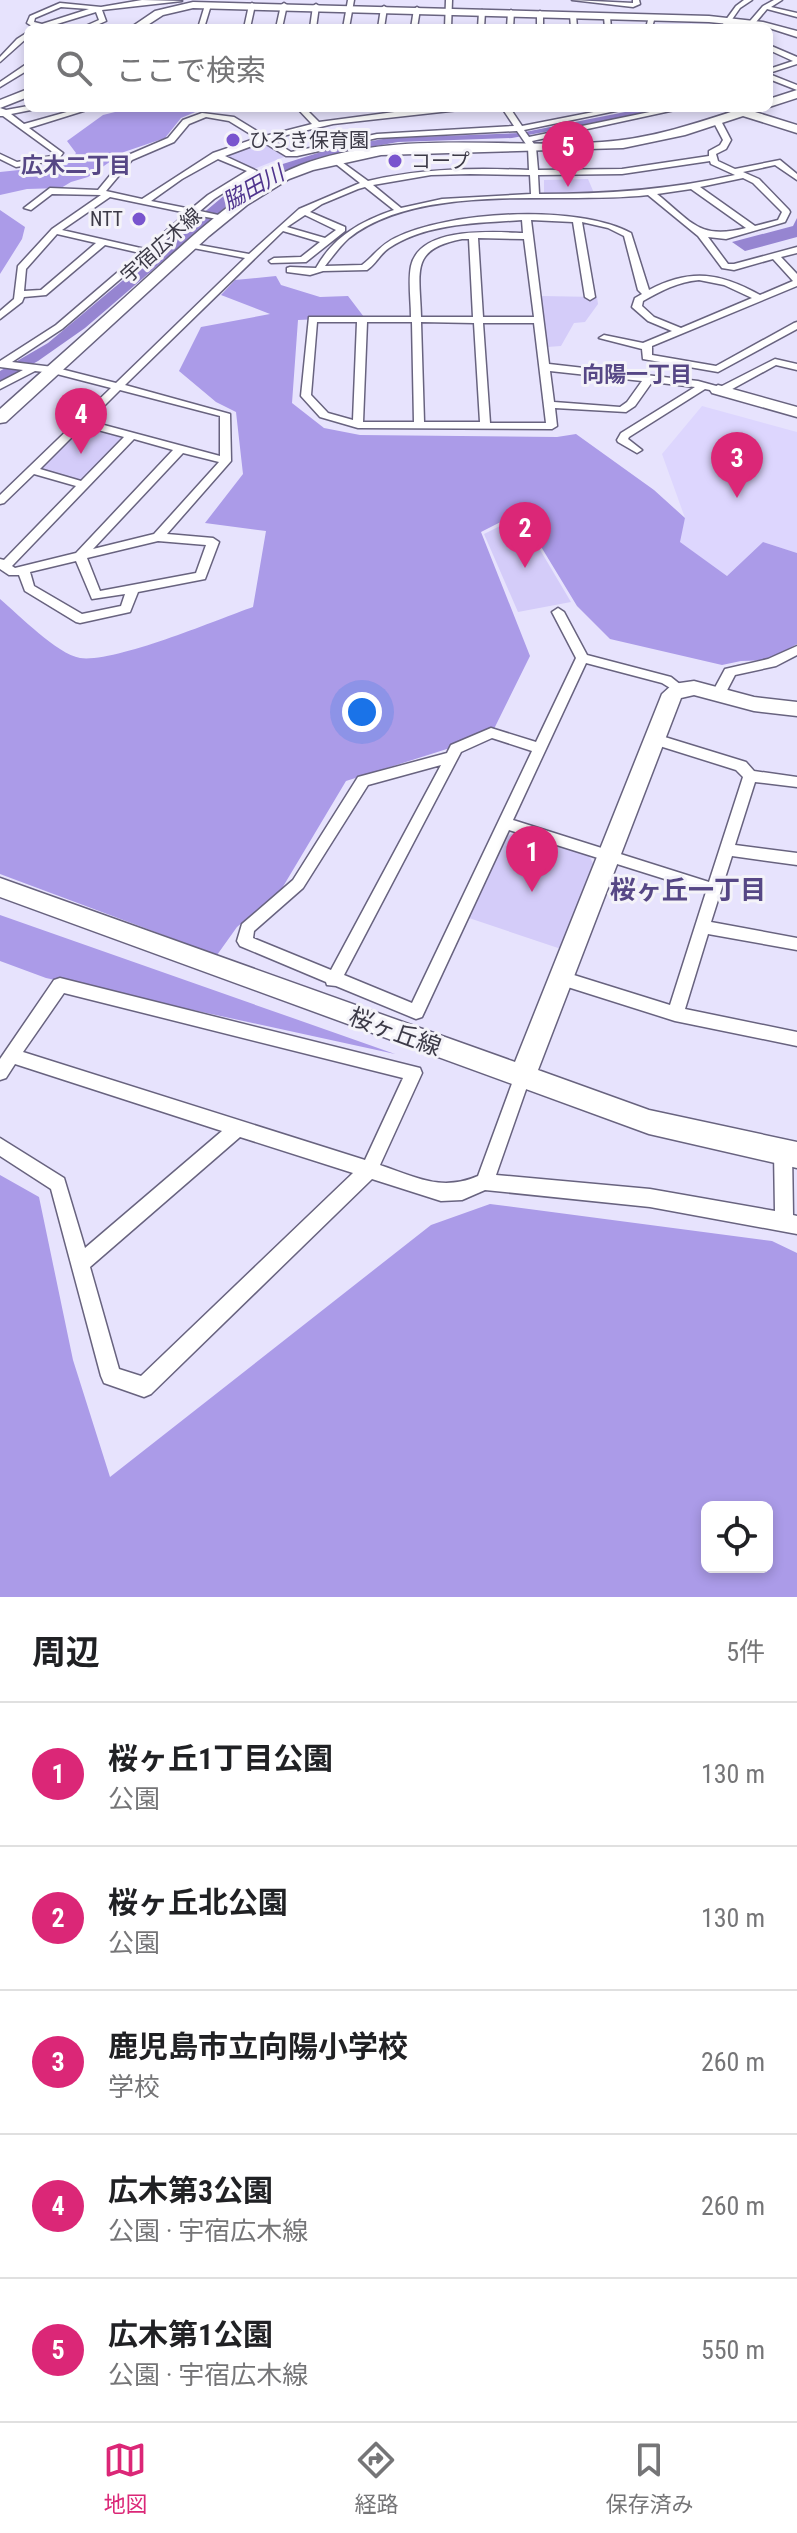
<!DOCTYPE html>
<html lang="ja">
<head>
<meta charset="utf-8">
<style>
  :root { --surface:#fff; --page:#f2f2f2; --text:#202124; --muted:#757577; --line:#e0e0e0; --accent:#db2777 }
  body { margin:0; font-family:"Roboto Condensed","Noto Sans JP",sans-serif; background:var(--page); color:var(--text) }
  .controls { position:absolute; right:24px; bottom:24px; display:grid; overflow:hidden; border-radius:12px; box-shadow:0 4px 12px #0003 }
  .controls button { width:72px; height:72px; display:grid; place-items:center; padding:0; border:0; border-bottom:2px solid var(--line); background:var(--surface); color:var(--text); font:40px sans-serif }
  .you { position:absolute; left:362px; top:712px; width:28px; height:28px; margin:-20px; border:6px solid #fff; border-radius:50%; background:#1a73e8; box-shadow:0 0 0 12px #1a73e833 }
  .badge { display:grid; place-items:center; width:52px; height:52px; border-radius:50%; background:var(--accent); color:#fff; font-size:26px; font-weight:700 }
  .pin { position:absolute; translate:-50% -66px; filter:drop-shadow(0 2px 4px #0008) }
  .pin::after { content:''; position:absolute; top:42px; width:28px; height:24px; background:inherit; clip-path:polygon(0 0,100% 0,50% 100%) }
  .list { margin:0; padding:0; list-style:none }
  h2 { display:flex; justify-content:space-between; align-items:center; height:104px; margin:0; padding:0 32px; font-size:34px }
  h2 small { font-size:26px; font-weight:400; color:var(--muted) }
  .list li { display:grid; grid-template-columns:52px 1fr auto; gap:24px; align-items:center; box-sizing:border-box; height:144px; padding:0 32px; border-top:2px solid var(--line) }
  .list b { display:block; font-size:30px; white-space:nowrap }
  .list p { margin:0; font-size:26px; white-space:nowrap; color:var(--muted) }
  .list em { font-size:26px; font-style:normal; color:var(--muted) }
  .icon { flex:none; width:44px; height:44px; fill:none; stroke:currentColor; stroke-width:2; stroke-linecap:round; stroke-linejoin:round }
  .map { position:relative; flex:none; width:797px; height:1597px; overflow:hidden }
  .search { position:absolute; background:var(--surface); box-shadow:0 4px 12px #0003; left:24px; right:24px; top:24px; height:88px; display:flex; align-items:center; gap:20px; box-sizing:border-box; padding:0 28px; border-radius:12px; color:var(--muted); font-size:30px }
  .sheet { height:824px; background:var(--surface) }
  nav { display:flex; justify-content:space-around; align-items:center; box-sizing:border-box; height:112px; border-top:2px solid var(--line); background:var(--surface); font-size:22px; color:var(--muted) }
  nav a { display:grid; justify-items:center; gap:4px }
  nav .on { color:var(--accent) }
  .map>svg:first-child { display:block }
  .built { fill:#ddd6fe }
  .green { fill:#d4ccf9 }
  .forest { fill:#ab9be8; fill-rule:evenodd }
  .water { fill:#9685d1 }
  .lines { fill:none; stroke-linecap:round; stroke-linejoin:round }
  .street-casing { stroke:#68637f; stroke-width:3 }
  .secondary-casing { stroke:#68637f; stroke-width:3 }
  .street { fill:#fff; fill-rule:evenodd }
  .secondary { fill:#fff; fill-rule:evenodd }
  .poi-dot { fill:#7955ce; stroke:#f4f3f9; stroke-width:3 }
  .labels { text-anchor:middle; stroke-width:6; stroke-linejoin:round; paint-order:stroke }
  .far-poi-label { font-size:20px; fill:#3c3a47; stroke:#f4f3f9; text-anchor:start }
  .far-street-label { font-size:20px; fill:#3c3a47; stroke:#f4f3f9 }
  .far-neighbourhood-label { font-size:22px; font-weight:bold; fill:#564785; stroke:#f4f3f9 }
  .far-water-label { font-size:22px; font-style:italic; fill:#4f348d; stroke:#f4f3f9 }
  .street-label { font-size:24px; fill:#3c3a47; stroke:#f4f3f9 }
  .neighbourhood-label { font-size:26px; font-weight:bold; fill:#564785; stroke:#f4f3f9 }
</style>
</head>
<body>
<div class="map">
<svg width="797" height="1597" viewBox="0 0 797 1597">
  <rect width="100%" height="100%" fill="#e7e3fd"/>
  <path class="built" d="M702 406 797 432V553L763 542 727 576 679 542 685 518 662 454Z"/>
  <path class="green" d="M262 141 289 155 254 169 223 156Z
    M588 179 594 193 544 194V180Z
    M541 296 597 297 598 304 585 322 574 323 561 346 547 347Z
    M86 428 120 437 122 441 84 480 76 481 40 471V467L79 429Z
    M520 516 571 602 518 612 484 534Z
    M517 832 589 855 594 866 561 949 469 918 506 836Z"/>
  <path class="forest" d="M131 108H205L181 118 165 138 124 152 88 177 71 182 61 188 27 189 0 195V172L67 165 76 153 67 141 103 115Z
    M0 210 25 227 22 239 0 274Z
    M276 276 281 285 320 297 348 296 364 317 298 320 292 403 324 428 360 435 557 437 576 434 654 490 685 518 680 542 727 576 763 542 797 553V644L770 660 741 661 722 665 610 639 577 606 520 512 481 532 530 656 491 735 346 781 281 890 237 927 217 955 0 874V599C19 615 57 654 80 658 115 663 216 620 253 607L266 531 205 523 243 474 236 412 216 402 179 371 201 327 270 314 221 295 235 280Z
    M0 915 395 1054 46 978 0 961Z
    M0 1175 39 1197 73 1360 110 1477 431 1225 490 1204 772 1241 797 1253V1597H0ZM707 1507H767V1567H707Z"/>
  <path class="water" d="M645 108H674L512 138 398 142 338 153 292 168 247 189 85 328 38 361 0 382V371L48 343 232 189 270 168 337 147 389 138 520 133Z
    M797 218V237L745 251 732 242 793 226Z"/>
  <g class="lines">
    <g class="street-casing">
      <path id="street" d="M142 0 182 1 102 10 106 21 90 28H81L99 20 96 12 44 28H35L27 23 30 16 60 3 101 7ZM61 7 89 9 42 24 34 22 35 18Z
        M348 0H354L349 28H343Z
        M446 0H452L451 28H445Z
        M572 0 633 3V0H639L640 4 633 7Z
        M744 0H752L740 8 726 28H720L736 6Z
        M774 0H782L771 7 797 13V17L767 9 751 28H744L763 6Z
        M208 3 211 5 204 28H198L205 5Z
        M252 3 255 5 250 28H244L249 5Z
        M284 3 287 5 282 28H276L281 5Z
        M316 4 319 6 316 28H310L313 6Z
        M384 6 387 8 384 28H378L381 8Z
        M417 7 420 9 417 28H411L414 9Z
        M482 10 485 12 484 28H478L479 12Z
        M511 10 514 12 513 28H507L508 12Z
        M540 11 543 13V28H537V13Z
        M573 13 576 15 577 28H571L570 15Z
        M607 15 610 17 611 28H605L604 17Z
        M651 18 654 20 652 28H646L648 20Z
        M28 32V37L0 62V57L17 39Z
        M769 45 797 57V64L769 73V69L793 61 769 50Z
        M25 65H28V70L0 87V82Z
        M769 74 797 85V90L769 79Z
        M28 106V108H32L31 110 11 114 24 124 81 108H93L29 128 63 153 58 160 16 167 0 159V154L17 162 52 156 54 153 3 116H0V108L6 110Z
        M297 108H305L319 122 417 109 463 108 459 110 333 124 270 139 291 152 377 134 514 126 502 108H510L522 126 614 108H630L524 130 529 137 669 108H684L532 141 536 147 538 170 622 169 709 156V151L720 145 723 140 713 121 720 119 731 140 726 149 716 154 718 161 735 169 780 160 797 174V180L775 165 743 172 759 179 789 210 790 212 785 222 726 239 708 237 728 264H734L797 247V253L781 257 797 274V286L652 346V355L716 366 794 323 797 322V329L718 372 643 359 642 349 599 338 604 335 643 343 672 331 648 321 632 307 635 298 642 294 638 290 624 236 608 228 582 222 595 297 590 300 585 297 573 222 531 220 549 364 698 381 720 387 775 359 797 364V370L776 365 725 393 705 389 629 437 628 439 642 450 637 453 618 442 617 440 621 433 695 387 652 382 635 406 626 412 555 408 557 426 552 429 358 428 320 417 301 396 309 317H411C411 301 408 281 411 266 420 226 492 232 523 233L522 220C479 223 426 223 389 248 380 254 376 264 367 270L323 271 310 275 287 272V268L290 267 316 268C333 237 361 221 394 210L365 187 358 189 322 204 310 212 345 227V231L306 262 271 263 269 261 274 258 301 257 320 242 283 231 125 385 230 414 231 461 167 534 213 538 219 542 205 579 138 592 130 612 80 623 76 622 25 591 19 575H9L0 569V559L4 560 76 486 34 474 4 503 0 504V495L111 388 53 373 35 371 0 389V382L23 370 0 367V361L56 325 140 253 105 245 46 295 24 297 22 302 0 319V311L14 299 18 266 52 229 101 195 52 194 31 210 24 208 50 188 98 190 126 156 168 138 183 120 202 113 234 117 265 136 312 124ZM206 117 229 121 257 138 213 153 142 199 106 191 132 160 174 142 189 124ZM517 131 528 147 529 170C475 168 421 168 368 181L335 157H332V161L360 183 299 209 249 254 188 243V247L245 258 116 383 53 367 12 362 62 329 195 215 223 220V216L200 211 214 199 257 171 225 156 263 142 286 156H297L377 138ZM218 159 247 171 208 195 191 209 151 201 182 179ZM710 161 711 164 735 175C670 190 606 194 539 194L538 175 622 174ZM470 174 530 175 531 194 442 199 401 208 373 185 431 175ZM743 178 753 183 782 212 778 220 755 226 700 187ZM691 189 746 228C699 240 692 222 657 194ZM648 195 698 236 722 268 734 270 773 259 793 281 760 295C720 273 691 268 649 290L631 233C577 204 450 211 395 238 380 245 374 256 362 265L325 266C333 256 340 246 349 238 421 181 561 205 648 195ZM110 197 187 213 145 249 62 230ZM305 215 336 230 325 238 287 227ZM57 234 96 243 41 290 24 291 26 269ZM478 238 524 239 534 317H483ZM462 239H469L473 317H421C420 272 409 249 462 239ZM699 280 724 285 752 298 681 328 654 317 642 306 643 301C661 291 677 282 699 280ZM317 322H357L353 420 328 413 311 395ZM367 322H412L414 422H363ZM421 322 474 323 480 422H424ZM483 323H534L546 423H490ZM550 371 642 381 627 402 620 407 554 402ZM120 390 220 416V456L89 421ZM83 426 124 437 81 481 40 469ZM134 439 173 450 76 553 15 568 12 566ZM183 453 219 462 154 534 93 549ZM158 541 206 545 196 573 100 591 87 558ZM76 561 92 599 125 594 121 606 82 614 34 586 30 572Z
        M558 608 564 612 587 655 671 677 686 689 680 694 662 683 586 663 513 820 709 882 743 777 736 770 650 743 648 739 650 735 655 734 746 762 754 771 797 777V787L755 782 735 845 797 853V865L732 856 711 922 797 938V950L708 934 685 1009 797 1032V1046L675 1021 555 983 553 978 555 973 561 971 670 1005 706 892 509 830 422 1017 416 1019 336 986 327 985 326 982 240 946 237 941 242 924 293 880 358 777 447 753 451 745 491 728 536 742 576 658 552 612ZM492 738 532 751 412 1003 344 975 461 752ZM441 765 331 970 253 938 254 931 303 888 368 785Z
        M797 646V655L776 666 735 675 723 698H713L711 695 725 669 768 659Z
        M60 978 420 1068 422 1073 380 1165C416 1177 441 1192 478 1176L514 1078 516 1073 522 1070 528 1073 530 1078 496 1175 650 1189 775 1211 774 1152 777 1146 783 1144 789 1146 792 1152 793 1215 797 1216V1234L650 1207 485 1190 462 1200 441 1201 372 1179 151 1394 144 1397 104 1383 101 1376 51 1189 0 1156V1138L64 1178 85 1248 222 1131 15 1064 6 1078 0 1080V1059L54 980ZM64 993 403 1078 365 1160 23 1052ZM240 1137 353 1173 141 1376 119 1369 90 1267Z"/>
    </g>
    <g class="secondary-casing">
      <path id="secondary" d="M193 2 709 16 763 22 797 31V37L769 28 709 22 193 8 163 15 143 28H130L155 11Z
        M28 89V97L0 108V100Z
        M797 90V98L769 107V99Z
        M743 108H761L755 112 797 125V133L743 116 685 135 623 148 381 155 313 170 289 179 247 205 209 236 6 422 0 423V409C48 366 97 323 145 279 193 236 239 189 301 165 397 129 502 149 602 142 651 139 697 123 743 108Z
        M718 385 797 407V417L712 393 710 390Z
        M694 681 754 697 797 702V716L754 711 694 695 681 698 538 1070 649 1110 797 1142V1168L649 1134 0 897V878L515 1062 662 694 673 684Z"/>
    </g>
    <use href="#street" class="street"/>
    <use href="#secondary" class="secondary"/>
  </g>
  <g class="poi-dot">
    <circle cx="233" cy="140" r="8"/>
    <circle cx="395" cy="161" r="8"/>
    <circle cx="139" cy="219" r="8"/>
  </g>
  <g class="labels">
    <g class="far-poi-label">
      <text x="249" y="147">ひろき保育園</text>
      <text x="411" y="168">コープ</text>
      <text x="123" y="226" text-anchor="end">NTT</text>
    </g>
    <g class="far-street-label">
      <text transform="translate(161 245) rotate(-42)" y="7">宇宿広木線</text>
    </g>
    <g class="far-neighbourhood-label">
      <text x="76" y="173">広木二丁目</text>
      <text x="637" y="382">向陽一丁目</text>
    </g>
    <g class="far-water-label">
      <text transform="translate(253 187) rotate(-29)" y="8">脇田川</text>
    </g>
    <g class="street-label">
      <text transform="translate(395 1032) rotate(20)" y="8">桜ヶ丘線</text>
    </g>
    <g class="neighbourhood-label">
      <text x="688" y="899">桜ヶ丘一丁目</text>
    </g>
  </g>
</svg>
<div class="controls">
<button><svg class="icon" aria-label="locate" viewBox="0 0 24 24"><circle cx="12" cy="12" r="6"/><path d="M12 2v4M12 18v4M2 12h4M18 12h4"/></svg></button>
</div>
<div class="you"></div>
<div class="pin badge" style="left:532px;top:892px">1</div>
<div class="pin badge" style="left:525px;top:568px">2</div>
<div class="pin badge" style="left:737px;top:498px">3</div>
<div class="pin badge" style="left:81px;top:454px">4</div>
<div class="pin badge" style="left:568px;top:187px">5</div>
<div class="search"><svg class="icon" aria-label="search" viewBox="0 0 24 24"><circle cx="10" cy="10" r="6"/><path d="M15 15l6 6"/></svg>ここで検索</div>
</div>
<section class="sheet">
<h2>周辺<small>5件</small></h2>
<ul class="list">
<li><span class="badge">1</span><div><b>桜ヶ丘1丁目公園</b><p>公園</p></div><em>130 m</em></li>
<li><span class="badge">2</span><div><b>桜ヶ丘北公園</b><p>公園</p></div><em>130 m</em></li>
<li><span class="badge">3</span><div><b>鹿児島市立向陽小学校</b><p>学校</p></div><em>260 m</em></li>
<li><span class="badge">4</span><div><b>広木第3公園</b><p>公園 · 宇宿広木線</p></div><em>260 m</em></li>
<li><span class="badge">5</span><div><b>広木第1公園</b><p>公園 · 宇宿広木線</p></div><em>550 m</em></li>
</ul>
</section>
<nav>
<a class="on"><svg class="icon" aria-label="map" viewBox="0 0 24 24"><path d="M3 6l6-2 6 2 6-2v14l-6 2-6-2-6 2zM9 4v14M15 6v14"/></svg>地図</a>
<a><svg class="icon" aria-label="directions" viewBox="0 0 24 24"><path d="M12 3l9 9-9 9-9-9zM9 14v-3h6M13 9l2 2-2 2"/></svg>経路</a>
<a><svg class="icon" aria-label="saved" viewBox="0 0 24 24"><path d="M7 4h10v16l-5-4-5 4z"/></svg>保存済み</a>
</nav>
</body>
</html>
